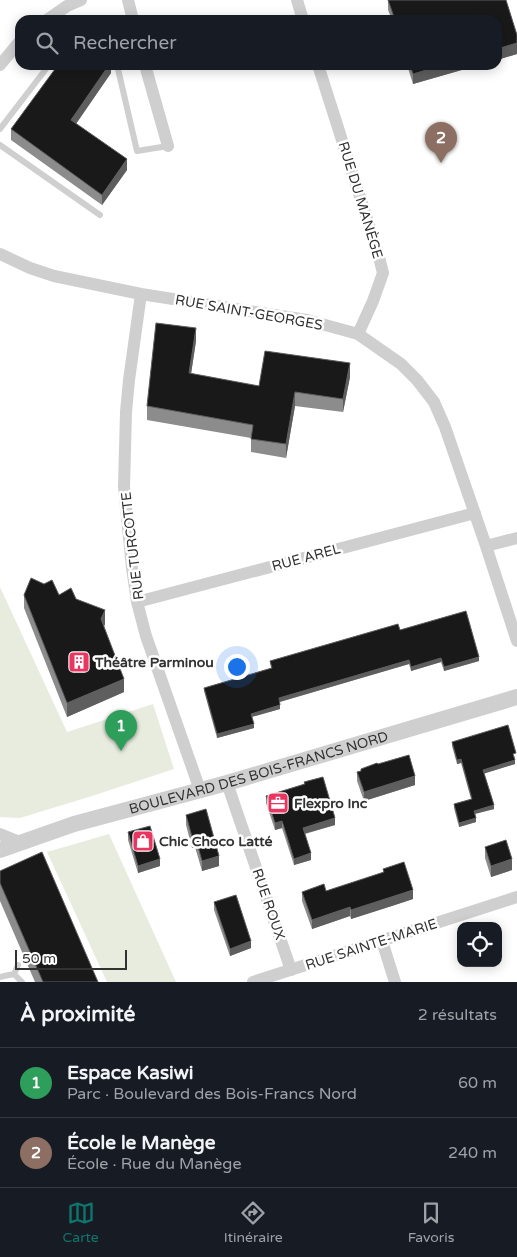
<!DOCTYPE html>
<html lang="fr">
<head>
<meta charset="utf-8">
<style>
  :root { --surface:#171b24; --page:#20242c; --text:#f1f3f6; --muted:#9ea1a6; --line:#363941; --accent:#0f766e }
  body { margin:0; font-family:"Varela Round",sans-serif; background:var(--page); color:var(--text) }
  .controls { position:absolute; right:15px; bottom:15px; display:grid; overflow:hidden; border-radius:10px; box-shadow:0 2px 12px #0003 }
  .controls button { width:45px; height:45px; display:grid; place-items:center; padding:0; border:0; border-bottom:1px solid var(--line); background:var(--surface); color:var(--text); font:25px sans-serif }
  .scale { position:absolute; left:15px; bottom:12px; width:112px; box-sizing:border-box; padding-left:5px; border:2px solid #323232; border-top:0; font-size:14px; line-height:18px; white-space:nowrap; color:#323232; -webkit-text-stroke:4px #fff; paint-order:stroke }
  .you { position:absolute; left:236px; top:666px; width:18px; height:18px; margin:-12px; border:4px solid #fff; border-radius:50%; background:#1a73e8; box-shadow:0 0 0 8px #1a73e833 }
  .badge { display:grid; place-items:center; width:32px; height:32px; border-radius:50%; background:var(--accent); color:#fff; font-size:16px; font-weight:700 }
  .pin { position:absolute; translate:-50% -41px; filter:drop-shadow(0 1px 2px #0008) }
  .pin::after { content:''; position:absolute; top:26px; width:18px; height:15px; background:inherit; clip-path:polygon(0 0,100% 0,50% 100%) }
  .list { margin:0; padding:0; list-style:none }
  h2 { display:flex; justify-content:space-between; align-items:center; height:65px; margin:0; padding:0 20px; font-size:21px }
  h2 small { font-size:16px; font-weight:400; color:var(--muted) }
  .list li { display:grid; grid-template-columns:32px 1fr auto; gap:15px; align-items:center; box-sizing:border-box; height:70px; padding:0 20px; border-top:1px solid var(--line) }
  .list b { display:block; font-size:19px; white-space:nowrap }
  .list p { margin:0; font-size:16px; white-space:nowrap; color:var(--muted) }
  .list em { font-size:16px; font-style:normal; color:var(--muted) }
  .icon { flex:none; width:28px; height:28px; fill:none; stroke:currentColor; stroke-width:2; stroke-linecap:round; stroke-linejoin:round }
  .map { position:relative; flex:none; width:517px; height:982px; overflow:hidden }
  .search { position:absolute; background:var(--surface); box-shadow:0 2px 12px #0003; left:15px; right:15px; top:15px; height:55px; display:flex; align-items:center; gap:12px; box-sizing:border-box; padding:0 18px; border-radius:15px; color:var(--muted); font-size:19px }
  .sheet { height:205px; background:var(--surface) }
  nav { display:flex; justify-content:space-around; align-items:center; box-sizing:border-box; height:70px; border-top:1px solid var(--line); background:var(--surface); font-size:14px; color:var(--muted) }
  nav a { display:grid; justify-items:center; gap:2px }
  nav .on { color:var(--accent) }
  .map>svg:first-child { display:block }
  .green { fill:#e8ecde }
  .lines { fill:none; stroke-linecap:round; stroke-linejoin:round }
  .service { stroke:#cfcfcf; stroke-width:6 }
  .minor { stroke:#cfcfcf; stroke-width:12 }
  .tertiary { stroke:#cfcfcf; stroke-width:16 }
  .wall { fill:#8c8c8c }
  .shaded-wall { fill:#5e5e5e }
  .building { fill:#191919; stroke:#5e5e5e }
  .labels { text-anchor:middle; stroke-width:5; stroke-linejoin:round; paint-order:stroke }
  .street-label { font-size:14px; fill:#323232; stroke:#fff }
  .poi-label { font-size:14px; font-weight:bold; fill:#323232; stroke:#fff; text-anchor:start }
</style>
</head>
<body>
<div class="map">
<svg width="517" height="982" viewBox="0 0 517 982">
  <rect width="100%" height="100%" fill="#fff"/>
  <path class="green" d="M0 587 67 732 153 704 174 769 92 796 20 818 0 817Z
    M109 834 176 982H107L47 852Z"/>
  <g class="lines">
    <path class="service" d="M113 65 118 69 137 151 168 146
      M0 129 49 65
      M0 145 100 215
      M14 974 18 965
      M0 977 4 976 14 974 22 982"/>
    <path class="minor" d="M128 0 133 20
      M297 0 303 20
      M47 20 67 6 81 0
      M0 65 20 41
      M145 65 168 146
      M318 65 378 253 383 273 373 301 358 334
      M0 254 30 268 54 276 141 294 307 320 358 334 401 364 417 380 434 402 445 427 486 546 517 641
      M141 294 129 380 126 412 124 487 132 568 137 602 146 636 200 790
      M486 546 517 538
      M137 602 475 513
      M227 783 291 970
      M0 834 22 843
      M382 941 395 982
      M253 982 517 897"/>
    <path class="tertiary" id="s1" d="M0 850 74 824 227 783 517 697"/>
  </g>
  <path class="wall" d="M388 0H506L517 35V54L497 60V20H392L388 10Z
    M111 65V73L76 124 127 170 102 205 11 140V129Z
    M407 65H479L413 84Z
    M196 341 191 374 259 386 350 377 343 412 295 406 286 458 251 452V438L147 420V406Z
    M24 595H59L76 599 105 624 104 627 124 692 67 717 24 608Z
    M400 630 479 661 444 671 441 662 411 671 409 664 280 702V709L252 717 254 728 217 738 204 691V688L271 668 270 661Z
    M452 742 516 757H514L515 764 484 773 494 809 475 814 476 822 459 827 454 808V804L471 799 461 763 457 764 452 746Z
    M378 764 415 785 364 801 357 781V772L361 771V769Z
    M304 782 335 825 305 834 311 860 294 865 282 828 275 830 266 803V796L304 784Z
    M186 815 219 866 202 871 195 847 192 848 186 825Z
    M128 832 160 866 138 873 128 840Z
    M485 847 512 870 491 877 485 858Z
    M383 869 413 899 351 919 350 916 312 929 302 901V892L326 891 383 873Z
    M0 871 98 982H35L0 901Z
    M214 902 251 948 230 956 214 910Z"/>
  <path class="shaded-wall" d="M517 43V54L497 60V49Z
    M109 65H111V73L71 131V120Z
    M443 65H479L413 84V74Z
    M127 159V170L102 205V195Z
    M196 328V341L189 387V373Z
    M350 363V377L343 412V399Z
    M295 392V406L286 458V444Z
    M105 610V624L101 633V619Z
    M479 657V661L444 671V667Z
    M441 658V662L411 671V667Z
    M409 660V664L279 702V698Z
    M124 679V692L67 717V703Z
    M280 705V709L251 717V714Z
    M254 724V728L217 738V734Z
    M461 759V763L457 764V760Z
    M515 760V764L483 774V770Z
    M415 776V785L364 801V792Z
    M494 805V809L474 814V811Z
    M335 818V825L303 834V828Z
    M476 818V822L459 827V823Z
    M282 821V828L275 830V823Z
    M195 836V847L192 848V837Z
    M311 853V860L294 865V859Z
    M219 856V866L202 871V861Z
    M160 859V866L138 873V866Z
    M512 859V870L491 877V866Z
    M413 890V899L392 906V897Z
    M392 896V906L351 919V910Z
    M350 907V916L312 929V920Z
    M251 941V948L230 956V949Z"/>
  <path class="building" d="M388 0H506L517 35V43L497 49V20H395Z
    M58 65H109L71 120 127 159 102 195 11 129Z
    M410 65H443L413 74Z
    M156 323 196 328 189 373 259 386 265 351 350 363 343 399 295 392 286 444 251 439 253 425 147 406Z
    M31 578 44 584 52 580 59 595 71 588 76 599 105 610 101 619 124 679 67 703 24 595Z
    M466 611 479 657 444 667 441 658 411 667 409 660 279 698 280 705 251 714 254 724 217 734 204 688 272 668 270 661 398 624 400 630Z
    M508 725 516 753 513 754 515 760 483 770 494 805 474 811 476 818 459 823 454 804 472 799 461 759 457 760 452 742Z
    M409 755 415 776 364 792 357 772 361 771V769L377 763 378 764Z
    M323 777 335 818 303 828 311 853 294 859 282 821 275 823 266 796 305 784 304 782Z
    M206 809 219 856 202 861 195 836 192 837 186 815Z
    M150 826 160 859 138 866 128 832Z
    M506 840 512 859 491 866 485 847Z
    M42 852 98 982H43L0 883V871Z
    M404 862 413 890 351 910 350 907 312 920 302 892 324 884 326 891 384 872 383 869Z
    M236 895 251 941 230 949 214 902Z"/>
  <defs>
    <g id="building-square" transform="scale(1.125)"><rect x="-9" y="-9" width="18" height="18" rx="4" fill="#e93560" stroke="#fff"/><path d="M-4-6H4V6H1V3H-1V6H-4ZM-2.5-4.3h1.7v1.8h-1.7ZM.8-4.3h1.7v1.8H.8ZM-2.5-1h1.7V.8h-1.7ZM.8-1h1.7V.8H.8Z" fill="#fff"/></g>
    <g id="office-square" transform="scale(1.125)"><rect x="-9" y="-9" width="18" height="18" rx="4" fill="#e93560" stroke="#fff"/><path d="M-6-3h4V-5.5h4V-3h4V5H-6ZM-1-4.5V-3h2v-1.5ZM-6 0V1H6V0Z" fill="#fff"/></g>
    <g id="shop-square" transform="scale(1.125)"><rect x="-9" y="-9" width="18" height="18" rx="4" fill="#e93560" stroke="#fff"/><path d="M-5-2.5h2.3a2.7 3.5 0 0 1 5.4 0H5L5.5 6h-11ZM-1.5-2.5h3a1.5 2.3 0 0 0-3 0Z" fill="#fff"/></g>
  </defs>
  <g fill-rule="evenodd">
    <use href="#building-square" x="79" y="662"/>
    <use href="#office-square" x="278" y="803"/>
    <use href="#shop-square" x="143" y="841"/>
  </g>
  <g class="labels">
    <g class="street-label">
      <text transform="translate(361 200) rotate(73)" y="5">RUE DU MANÈGE</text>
      <text transform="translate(249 312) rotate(10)" y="5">RUE SAINT-GEORGES</text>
      <text transform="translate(132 546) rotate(-97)" y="5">RUE TURCOTTE</text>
      <text transform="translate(306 557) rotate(-15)" y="5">RUE AREL</text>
      <text dy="5" stroke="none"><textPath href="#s1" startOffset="270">BOULEVARD DES BOIS-FRANCS NORD</textPath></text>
      <text transform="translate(269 904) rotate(71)" y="5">RUE ROUX</text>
      <text transform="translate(371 944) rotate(-18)" y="5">RUE SAINTE-MARIE</text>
    </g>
    <g class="poi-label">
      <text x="95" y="667">Théâtre Parminou</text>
      <text x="294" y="808">Flexpro Inc</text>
      <text x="159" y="846">Chic Choco Latté</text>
    </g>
  </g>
</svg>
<div class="controls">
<button><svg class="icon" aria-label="locate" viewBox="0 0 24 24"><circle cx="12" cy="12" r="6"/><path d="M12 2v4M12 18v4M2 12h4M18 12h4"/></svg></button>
</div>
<div class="scale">50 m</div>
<div class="you"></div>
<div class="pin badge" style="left:121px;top:751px;background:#2e9e5b">1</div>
<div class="pin badge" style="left:441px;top:163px;background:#8d6e63">2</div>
<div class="search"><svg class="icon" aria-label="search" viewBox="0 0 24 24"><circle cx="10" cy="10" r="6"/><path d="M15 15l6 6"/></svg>Rechercher</div>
</div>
<section class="sheet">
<h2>À proximité<small>2 résultats</small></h2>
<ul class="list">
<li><span class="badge" style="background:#2e9e5b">1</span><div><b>Espace Kasiwi</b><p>Parc · Boulevard des Bois-Francs Nord</p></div><em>60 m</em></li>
<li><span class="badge" style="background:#8d6e63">2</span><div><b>École le Manège</b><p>École · Rue du Manège</p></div><em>240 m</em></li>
</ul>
</section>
<nav>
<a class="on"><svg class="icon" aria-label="map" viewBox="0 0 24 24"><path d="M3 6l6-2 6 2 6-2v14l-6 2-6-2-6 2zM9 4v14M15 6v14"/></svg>Carte</a>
<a><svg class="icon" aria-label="directions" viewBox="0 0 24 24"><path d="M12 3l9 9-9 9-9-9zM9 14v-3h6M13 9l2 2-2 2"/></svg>Itinéraire</a>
<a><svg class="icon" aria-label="saved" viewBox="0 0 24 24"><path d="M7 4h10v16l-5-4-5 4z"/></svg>Favoris</a>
</nav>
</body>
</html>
